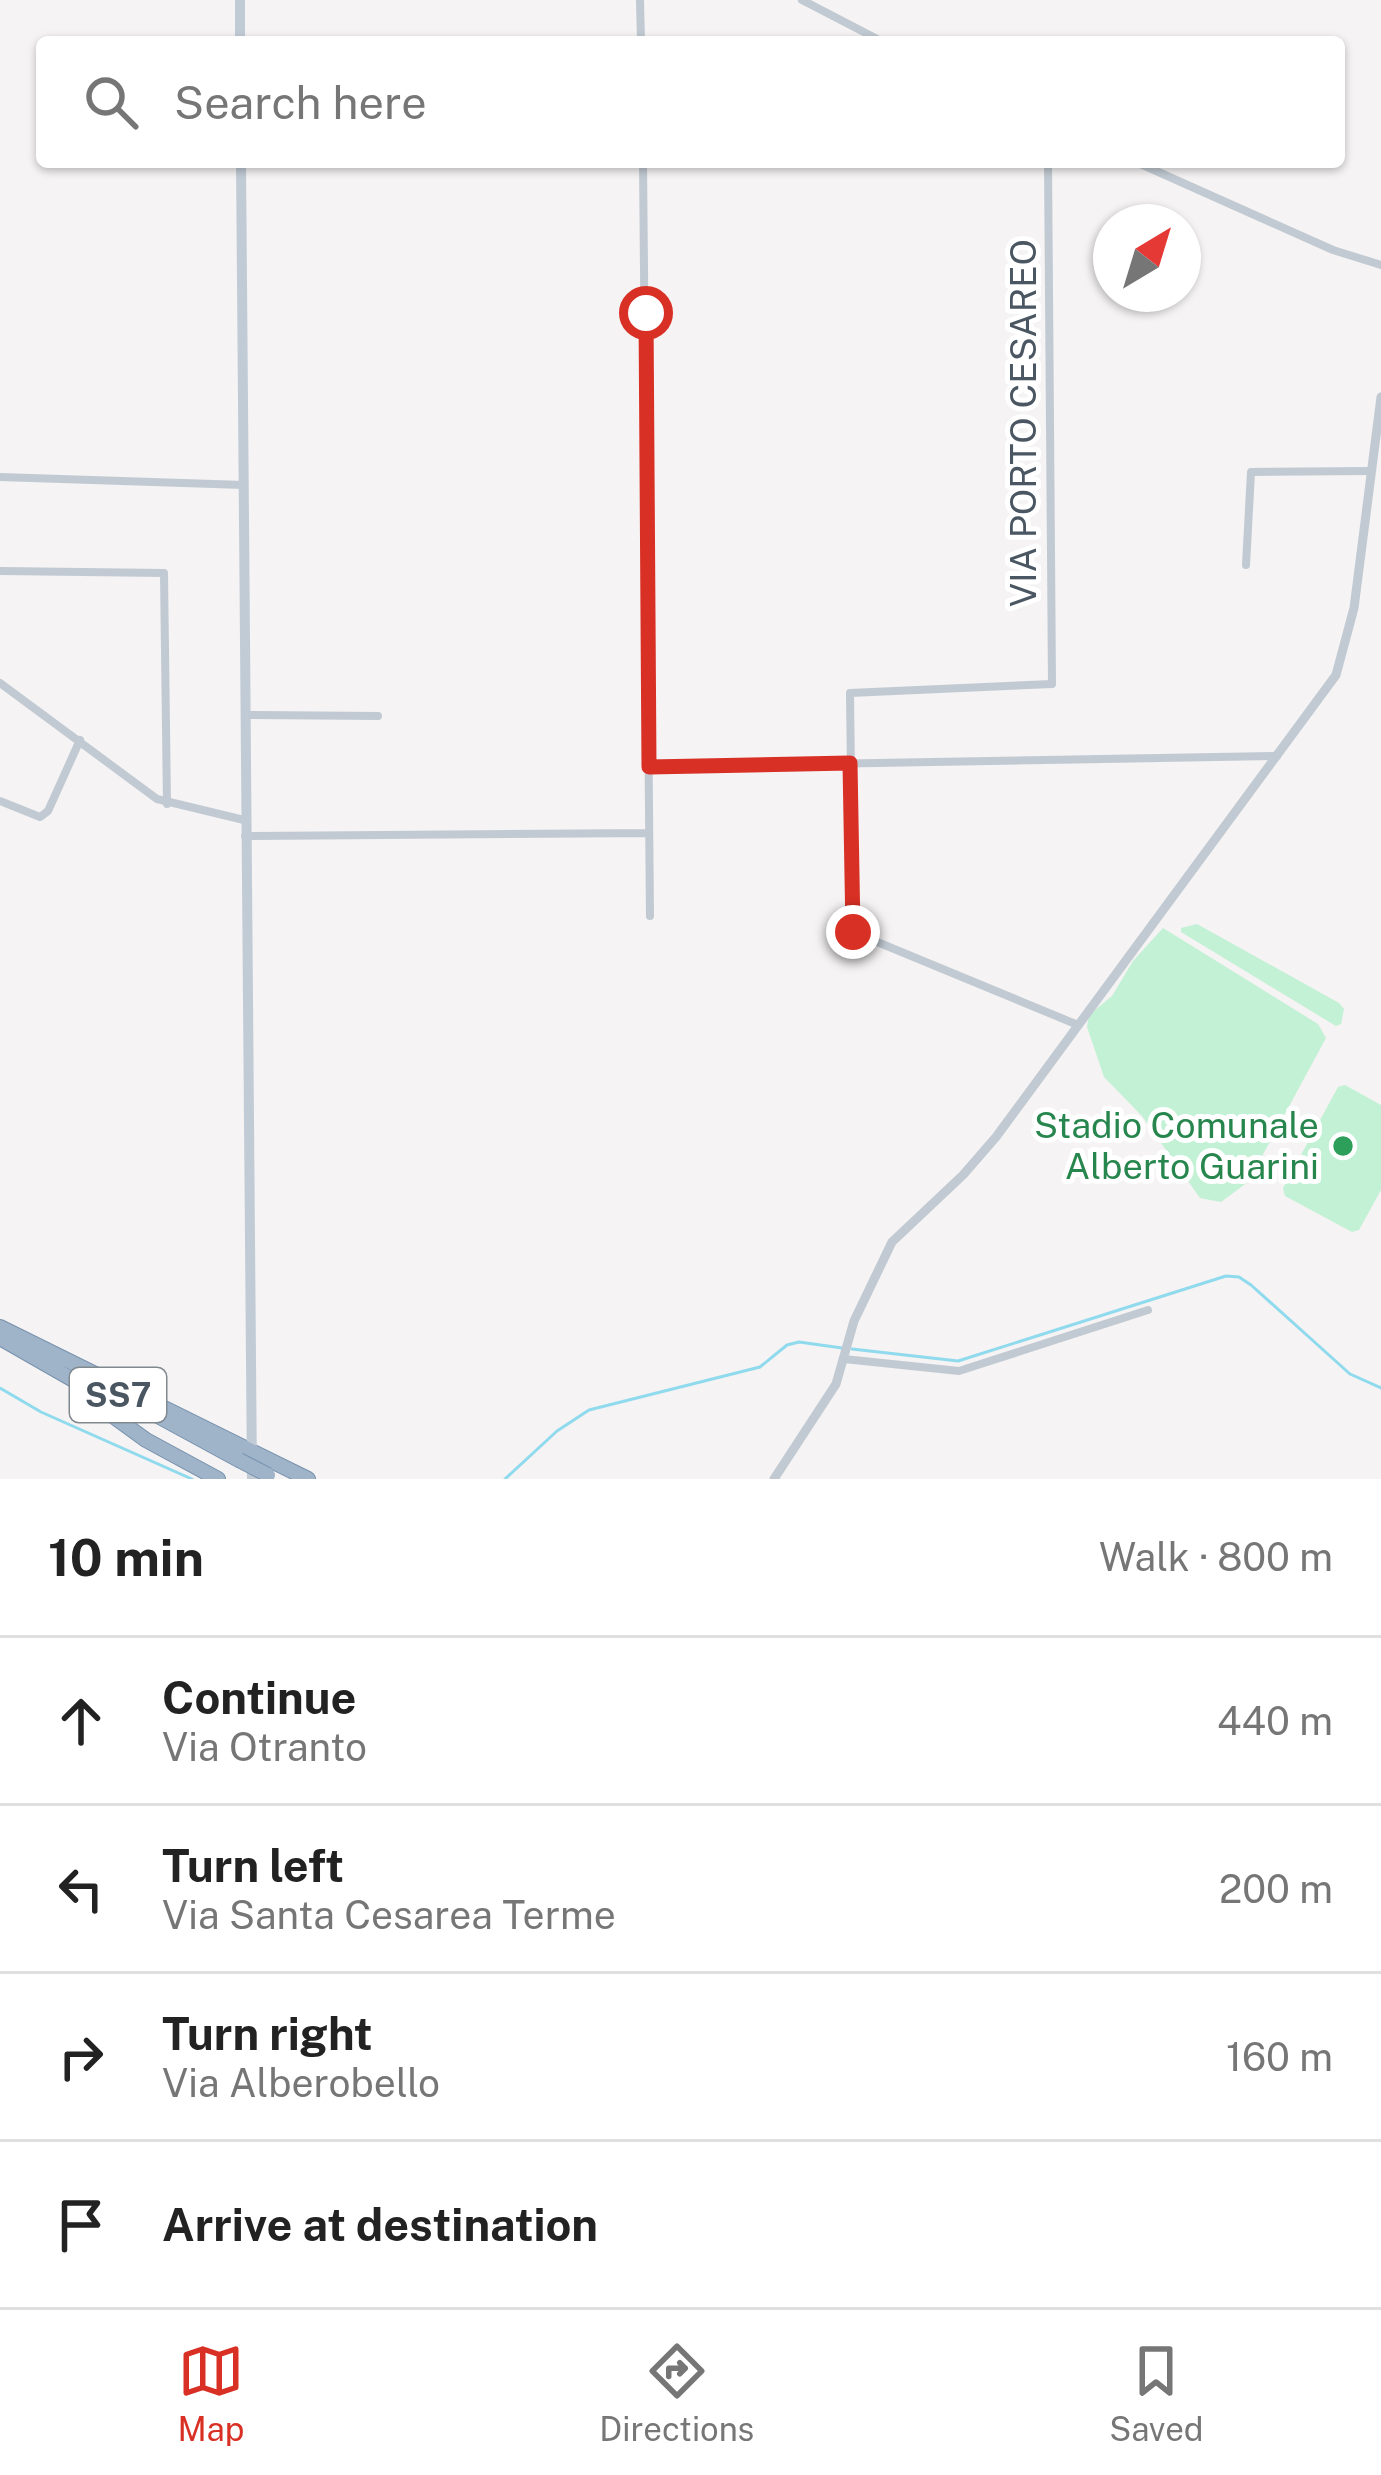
<!DOCTYPE html>
<html lang="en">
<head>
<meta charset="utf-8">
<style>
  :root { --surface:#fff; --page:#f6f6f6; --text:#222; --muted:#767676; --line:#e0e0e0; --accent:#d93025 }
  body { margin:0; font-family:"Public Sans",sans-serif; background:var(--page); color:var(--text) }
  .compass { position:absolute; left:1093px; top:204px; width:108px; height:108px; border-radius:50%; background:var(--surface); box-shadow:0 3px 9px #0004; rotate:38deg }
  .stop { position:absolute; width:36px; height:36px; margin:-27px; border:9px solid #d93025; border-radius:50%; background:#fff }
  .stop.end { background:#d93025; border-color:#fff; box-shadow:0 3px 12px #0008 }
  .list { margin:0; padding:0; list-style:none }
  h2 { display:flex; justify-content:space-between; align-items:center; height:156px; margin:0; padding:0 48px; font-size:51px }
  h2 small { font-size:39px; font-weight:400; color:var(--muted) }
  .list li { display:grid; grid-template-columns:78px 1fr auto; gap:36px; align-items:center; box-sizing:border-box; height:168px; padding:0 48px; border-top:3px solid var(--line) }
  .list b { display:block; font-size:45px; white-space:nowrap }
  .list p { margin:0; font-size:39px; white-space:nowrap; color:var(--muted) }
  .list em { font-size:39px; font-style:normal; color:var(--muted) }
  .icon { flex:none; width:66px; height:66px; fill:none; stroke:currentColor; stroke-width:2; stroke-linecap:round; stroke-linejoin:round }
  .map { position:relative; flex:none; width:1381px; height:1479px; overflow:hidden }
  .search { position:absolute; background:var(--surface); box-shadow:0 3px 9px #0004; left:36px; right:36px; top:36px; height:132px; display:flex; align-items:center; gap:30px; box-sizing:border-box; padding:0 42px; border-radius:12px; color:var(--muted); font-size:45px }
  .sheet { height:828px; background:var(--surface) }
  nav { display:flex; justify-content:space-around; align-items:center; box-sizing:border-box; height:168px; border-top:3px solid var(--line); background:var(--surface); font-size:33px; color:var(--muted) }
  nav a { display:grid; justify-items:center; gap:6px }
  nav .on { color:var(--accent) }
  .map>svg:first-child { display:block }
  .green { fill:#c3f1d5 }
  .lines { fill:none; stroke-linecap:round; stroke-linejoin:round }
  .stream { stroke:#90daee; stroke-width:3 }
  .trunk-casing { stroke:#7690ad; stroke-width:16 }
  .minor { stroke:#c1cad2; stroke-width:8 }
  .tertiary { stroke:#c1cad2; stroke-width:9 }
  .secondary { stroke:#c1cbd6; stroke-width:10 }
  .trunk { stroke:#9fb4c9; stroke-width:14 }
  .trunk-bridge-casing { stroke:#7690ad; stroke-width:16; stroke-linecap:butt }
  .trunk-bridge { stroke:#9fb4c9; stroke-width:14 }
  .route { stroke:#d93025; stroke-width:15 }
  .leisure-dot { fill:#2e9e5b; stroke:#fff; stroke-width:4.5 }
  .labels { text-anchor:middle; stroke-width:10; stroke-linejoin:round; paint-order:stroke }
  .shield { fill:#fff; stroke:#808990; stroke-width:3 }
  .shield-label { font-size:33px; font-weight:bold; fill:#4a5661 }
  .street-label { font-size:36px; fill:#4a5661; stroke:#fff }
  .leisure-label { font-size:36px; fill:#27864d; stroke:#fff; text-anchor:end }
</style>
</head>
<body>
<div class="map">
<svg width="1381" height="1479" viewBox="0 0 1381 1479">
  <rect width="100%" height="100%" fill="#f5f3f3"/>
  <path class="green" d="M1197 924 1339 1003 1344 1009 1341 1024 1336 1026 1181 932V928Z
    M1163 928 1318 1024 1326 1038 1248 1182 1221 1202 1200 1198 1142 1116 1104 1077 1087 1027 1089 1015 1112 996 1133 961Z
    M1345 1085 1381 1105V1190L1359 1230 1352 1232 1285 1196 1283 1188 1338 1087Z"/>
  <g class="lines">
    <path class="stream" d="M852 1349 958 1361 1226 1276 1239 1277 1251 1285 1350 1374 1381 1388
      M0 1388 41 1412 192 1479
      M505 1479 557 1431 589 1410 760 1367 787 1345 799 1342 842 1348"/>
    <g class="trunk-casing">
      <path id="trunk" d="M0 1327 308 1479
        M0 1338 105 1398
        M101 1385 239 1460
        M80 1392 146 1440 218 1479"/>
    </g>
    <path class="minor" d="M640 0 641 42
      M802 0 883 42
      M643 162 650 916
      M1048 162 1052 684 850 693 853 932 1078 1025
      M1136 162 1333 250 1381 265
      M0 477 244 485
      M1246 565 1251 472 1371 471
      M0 571 164 573 167 804
      M0 683 157 799 244 820
      M246 715 378 716
      M648 767 1277 756
      M0 801 40 817 48 811 80 740
      M245 836 649 833
      M844 1359 959 1371 1148 1310"/>
    <path class="tertiary" d="M774 1479 836 1384 854 1321 892 1242 963 1175 996 1137 1336 675 1354 608 1381 397"/>
    <path class="secondary" d="M240 0V42
      M241 162 252 1479"/>
    <use href="#trunk" class="trunk"/>
    <g class="trunk-bridge-casing">
      <path id="trunk-bridge" d="M239 1460 268 1475"/>
    </g>
    <use href="#trunk-bridge" class="trunk-bridge"/>
  </g>
  <g class="lines">
    <path class="route" d="M646 313 649 767 850 763 853 932"/>
  </g>
  <circle class="leisure-dot" cx="1343" cy="1146" r="12"/>
  <g class="labels">
    <rect class="shield" x="70" y="1368" width="96" height="54" rx="9"/>
    <g class="shield-label">
      <text x="118" y="1407">SS7</text>
    </g>
    <g class="street-label">
      <text transform="translate(1023 423) rotate(-90)" y="13">VIA PORTO CESAREO</text>
    </g>
    <g class="leisure-label">
      <text x="1319" y="1138">Stadio Comunale<tspan x="1319" dy="41">Alberto Guarini</tspan></text>
    </g>
  </g>
</svg>
<svg class="compass" viewBox="-18 -18 36 36"><path d="M0-13l5 13h-10z" fill="#e53935"/><path d="M0 13l5-13h-10z" fill="#767676"/></svg>
<div class="stop" style="left:646px;top:313px"></div>
<div class="stop end" style="left:853px;top:932px"></div>
<div class="search"><svg class="icon" aria-label="search" viewBox="0 0 24 24"><circle cx="10" cy="10" r="6"/><path d="M15 15l6 6"/></svg>Search here</div>
</div>
<section class="sheet">
<h2>10 min<small>Walk · 800 m</small></h2>
<ul class="list">
<li><svg class="icon" aria-label="ahead" viewBox="0 0 24 24"><path d="M12 20V5M6 11l6-6 6 6"/></svg><div><b>Continue</b><p>Via Otranto</p></div><em>440 m</em></li>
<li><svg class="icon" aria-label="left" viewBox="0 0 24 24"><path d="M17 20v-9H6M10 6l-5 5 5 5"/></svg><div><b>Turn left</b><p>Via Santa Cesarea Terme</p></div><em>200 m</em></li>
<li><svg class="icon" aria-label="right" viewBox="0 0 24 24"><path d="M7 20v-9h11M14 6l5 5-5 5"/></svg><div><b>Turn right</b><p>Via Alberobello</p></div><em>160 m</em></li>
<li><svg class="icon" aria-label="arrive" viewBox="0 0 24 24"><path d="M6 21V4h12l-3 4 3 4H6"/></svg><div><b>Arrive at destination</b></div></li>
</ul>
</section>
<nav>
<a class="on"><svg class="icon" aria-label="map" viewBox="0 0 24 24"><path d="M3 6l6-2 6 2 6-2v14l-6 2-6-2-6 2zM9 4v14M15 6v14"/></svg>Map</a>
<a><svg class="icon" aria-label="directions" viewBox="0 0 24 24"><path d="M12 3l9 9-9 9-9-9zM9 14v-3h6M13 9l2 2-2 2"/></svg>Directions</a>
<a><svg class="icon" aria-label="saved" viewBox="0 0 24 24"><path d="M7 4h10v16l-5-4-5 4z"/></svg>Saved</a>
</nav>
</body>
</html>
